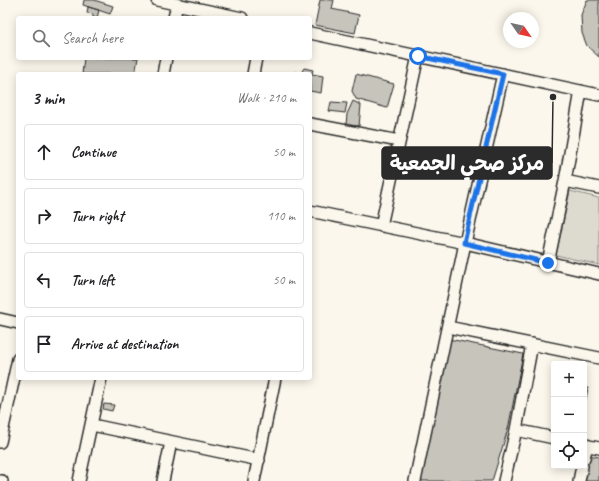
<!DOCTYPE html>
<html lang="en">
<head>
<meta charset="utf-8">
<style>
  :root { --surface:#fff; --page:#f6f6f6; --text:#202124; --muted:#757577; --line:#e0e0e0 }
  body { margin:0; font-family:Caveat,"Playpen Sans Arabic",sans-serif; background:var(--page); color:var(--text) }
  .controls { position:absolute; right:12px; bottom:12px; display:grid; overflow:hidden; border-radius:4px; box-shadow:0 2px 10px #0003 }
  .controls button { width:36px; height:36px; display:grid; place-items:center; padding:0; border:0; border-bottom:1px solid var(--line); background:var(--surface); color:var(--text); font:20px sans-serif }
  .compass { position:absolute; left:503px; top:12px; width:36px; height:36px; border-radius:50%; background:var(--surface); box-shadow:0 2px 10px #0003; rotate:124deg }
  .stop { position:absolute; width:12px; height:12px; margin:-9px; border:3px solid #1a73e8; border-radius:50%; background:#fff }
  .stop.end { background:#1a73e8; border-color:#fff; box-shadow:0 1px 4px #0008 }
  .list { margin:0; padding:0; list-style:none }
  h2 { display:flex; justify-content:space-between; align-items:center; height:52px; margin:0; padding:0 16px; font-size:17px }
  h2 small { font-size:13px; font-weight:400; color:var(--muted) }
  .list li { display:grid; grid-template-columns:26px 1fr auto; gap:12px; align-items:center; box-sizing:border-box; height:56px; margin:0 8px 8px; padding:0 8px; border:1px solid var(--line); border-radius:4px }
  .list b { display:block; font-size:15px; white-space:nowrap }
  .list em { font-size:13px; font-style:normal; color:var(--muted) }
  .icon { flex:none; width:22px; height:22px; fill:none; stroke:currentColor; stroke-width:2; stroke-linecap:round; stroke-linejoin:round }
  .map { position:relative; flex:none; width:599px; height:481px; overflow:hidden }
  .search { position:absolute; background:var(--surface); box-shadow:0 2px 10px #0003; left:16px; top:16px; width:296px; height:44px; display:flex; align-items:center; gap:10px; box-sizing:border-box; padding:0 14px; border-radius:4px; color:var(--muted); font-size:15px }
  .panel { position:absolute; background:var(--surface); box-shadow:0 2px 10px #0003; left:16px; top:72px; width:296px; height:308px; border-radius:4px }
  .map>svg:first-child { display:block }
  .green { fill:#dddad0; stroke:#84827e }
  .building { fill:#c7c4bc; stroke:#2b2b2b }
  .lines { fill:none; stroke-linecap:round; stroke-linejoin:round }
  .street-casing { stroke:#2b2b2b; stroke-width:14 }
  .street { stroke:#fbf7ec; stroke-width:11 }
  .route { stroke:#1a73e8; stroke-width:5 }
  .leader { fill:none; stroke:#2b2b2b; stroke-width:1.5 }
  .callout-dot { fill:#2b2b2b; stroke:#fbf7ec; stroke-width:1.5 }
  .callout { fill:#2b2b2b; stroke:#2b2b2b; stroke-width:1.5 }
  .callout-label { font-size:20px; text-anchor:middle; font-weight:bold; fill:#fff }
</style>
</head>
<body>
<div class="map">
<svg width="599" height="481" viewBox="0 0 599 481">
  <rect width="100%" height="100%" fill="#fbf7ec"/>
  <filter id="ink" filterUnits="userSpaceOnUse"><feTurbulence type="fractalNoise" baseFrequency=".025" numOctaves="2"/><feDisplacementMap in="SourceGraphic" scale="8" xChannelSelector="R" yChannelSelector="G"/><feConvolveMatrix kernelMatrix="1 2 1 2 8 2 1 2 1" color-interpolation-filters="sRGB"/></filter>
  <g filter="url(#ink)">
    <path class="green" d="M570 191 599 198V265L556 255Z"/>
    <path class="building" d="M84 0H94L113 6 110 14 83 5Z
      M320 0H334L332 9 359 15 355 33 315 25Z
      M587 0H599V57L587 46 582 33 581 15Z
      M88 7 99 10 97 18H93V14L87 13Z
      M84 58H138L135 74H82Z
      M304 68 313 70 312 74 323 76 321 93 310 91V74H293L294 72 301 73Z
      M356 74 394 84 387 108 356 99 352 91Z
      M353 101 361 105 359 126 346 125 347 114Z
      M331 102 347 103 345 113 329 111Z
      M449 339 523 354 508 429 492 481H418Z
      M584 388H588L586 399H584Z
      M104 404 114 405 112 411 103 409Z
      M588 455 599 457V481H583Z"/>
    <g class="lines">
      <g class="street-casing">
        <path id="street" d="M157 0 242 18
          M174 18 177 4
          M310 33 599 95
          M163 74 166 58
          M253 74 256 58
          M310 124 399 141
          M565 181 599 188
          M310 211 465 243 599 274
          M381 226 418 56
          M548 263 565 181 581 91
          M0 319 18 323
          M448 327 599 358
          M92 425 259 460
          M516 430 554 438
          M0 442 18 359
          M584 445 599 448
          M584 458 587 445
          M0 481H2
          M79 481 101 378
          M163 481 171 442
          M254 481 275 378
          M415 481 465 243 503 74
          M504 481 516 430 532 344
          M579 481 582 466"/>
      </g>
      <use href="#street" class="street"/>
    </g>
  </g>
  <g class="lines" filter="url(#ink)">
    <path class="route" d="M418 56 503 74 464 243 548 263"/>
  </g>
  <path class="leader" d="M553 97L552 163"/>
  <circle class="callout-dot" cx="553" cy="97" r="4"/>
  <rect class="callout" x="382" y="147" width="170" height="32" rx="4"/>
  <g class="callout-label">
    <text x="467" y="170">مركز صحي الجمعية</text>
  </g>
</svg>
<div class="controls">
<button>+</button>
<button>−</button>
<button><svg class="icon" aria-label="locate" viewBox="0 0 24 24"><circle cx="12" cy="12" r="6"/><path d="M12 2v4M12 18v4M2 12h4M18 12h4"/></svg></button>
</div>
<svg class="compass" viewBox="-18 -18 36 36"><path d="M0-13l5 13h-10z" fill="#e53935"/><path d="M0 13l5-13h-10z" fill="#757577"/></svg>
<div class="stop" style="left:418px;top:56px"></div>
<div class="stop end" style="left:548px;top:263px"></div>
<div class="search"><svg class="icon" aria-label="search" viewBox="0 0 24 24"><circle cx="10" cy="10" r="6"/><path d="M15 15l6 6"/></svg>Search here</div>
<section class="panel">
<h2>3 min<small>Walk · 210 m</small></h2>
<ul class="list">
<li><svg class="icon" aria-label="ahead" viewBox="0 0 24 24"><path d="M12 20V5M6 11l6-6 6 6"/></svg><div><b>Continue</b></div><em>50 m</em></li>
<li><svg class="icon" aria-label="right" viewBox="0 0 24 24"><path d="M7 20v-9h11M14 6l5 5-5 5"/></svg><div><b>Turn right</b></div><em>110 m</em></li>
<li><svg class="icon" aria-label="left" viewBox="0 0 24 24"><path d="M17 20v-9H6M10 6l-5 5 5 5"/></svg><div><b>Turn left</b></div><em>50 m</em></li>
<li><svg class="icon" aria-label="arrive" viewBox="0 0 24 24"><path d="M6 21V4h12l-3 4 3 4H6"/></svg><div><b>Arrive at destination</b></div></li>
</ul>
</section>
</div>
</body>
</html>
